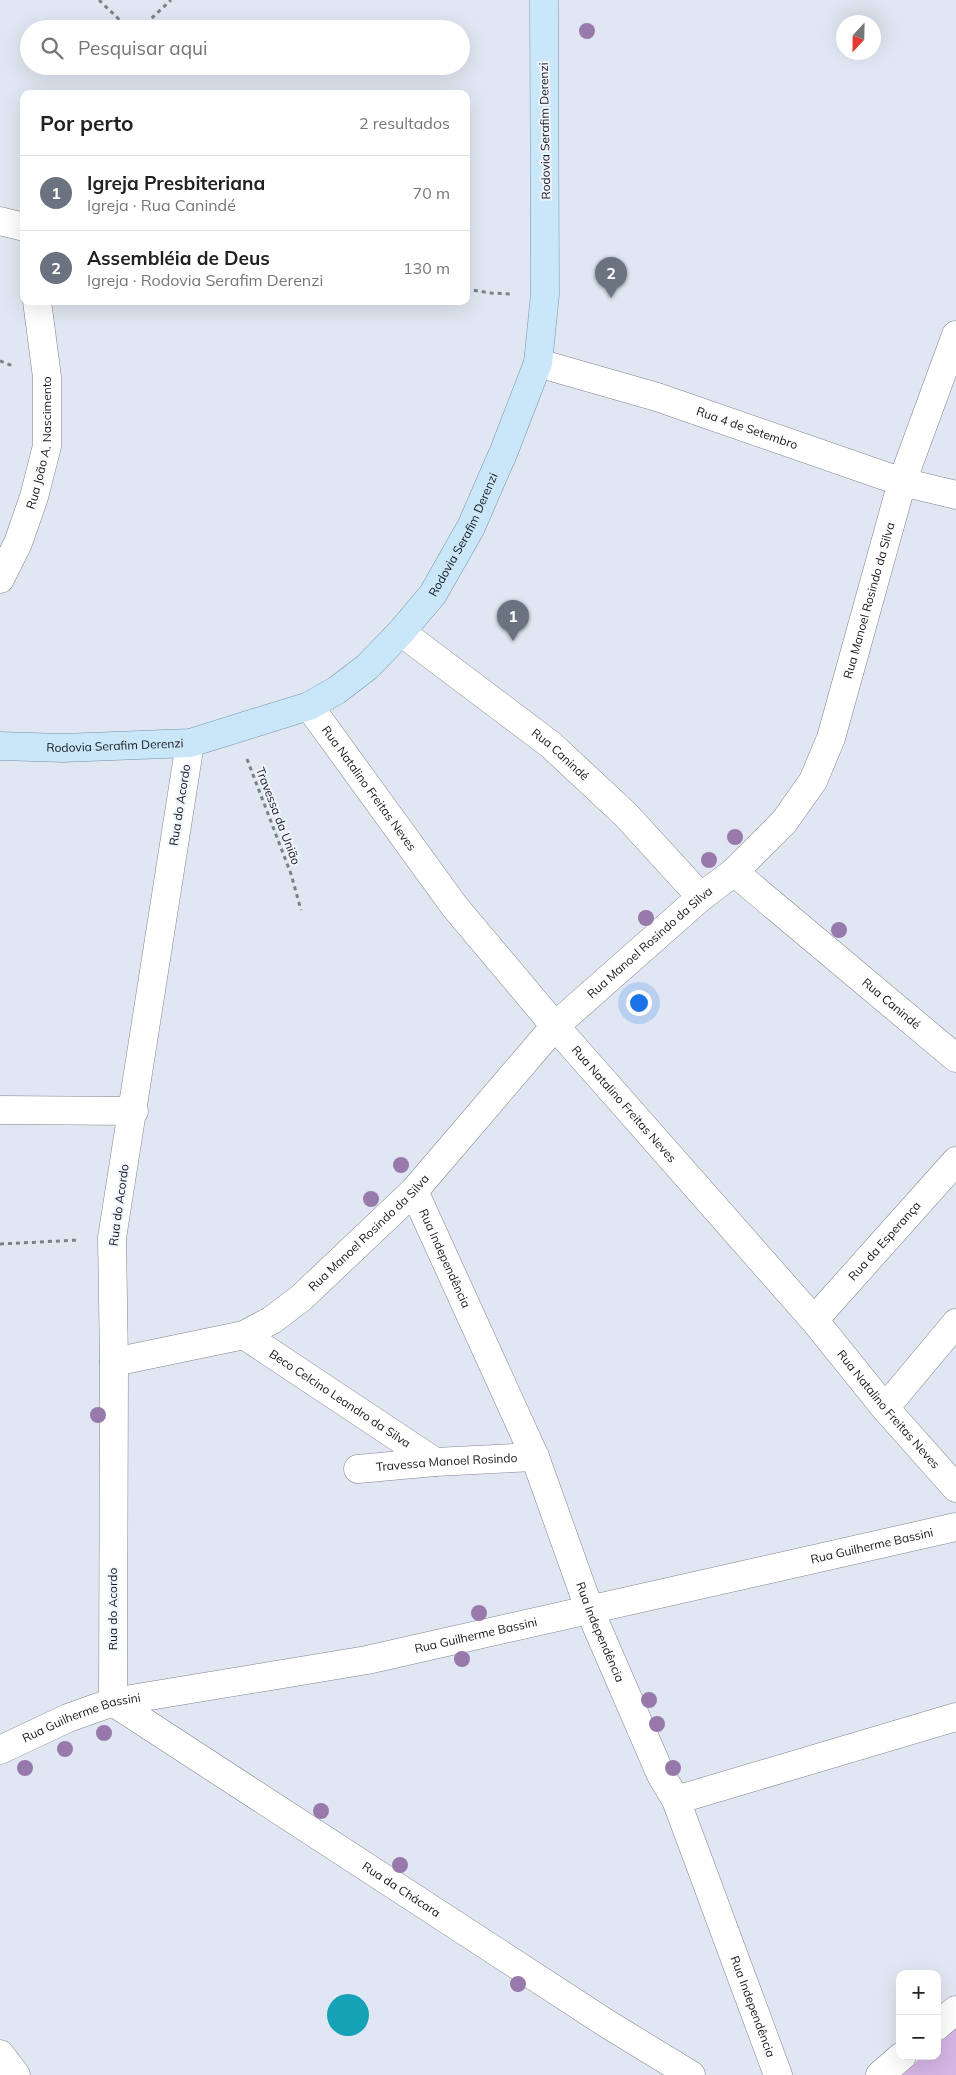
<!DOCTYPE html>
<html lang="pt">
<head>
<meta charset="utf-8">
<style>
  :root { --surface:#fff; --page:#f6f6f6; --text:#222; --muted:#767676; --line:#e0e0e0; --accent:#b12407 }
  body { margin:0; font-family:Mulish,sans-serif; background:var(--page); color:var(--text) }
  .controls { position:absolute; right:15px; bottom:15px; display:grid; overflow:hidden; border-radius:10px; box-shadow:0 5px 20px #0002 }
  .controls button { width:45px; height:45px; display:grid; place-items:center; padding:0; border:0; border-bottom:1px solid var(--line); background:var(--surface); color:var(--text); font:25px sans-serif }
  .compass { position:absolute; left:836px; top:15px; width:45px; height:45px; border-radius:50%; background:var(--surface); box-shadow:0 5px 20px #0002; rotate:202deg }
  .you { position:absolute; left:638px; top:1002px; width:18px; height:18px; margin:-12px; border:4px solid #fff; border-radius:50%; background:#1a73e8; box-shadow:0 0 0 8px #1a73e833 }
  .badge { display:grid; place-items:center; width:32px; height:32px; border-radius:50%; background:var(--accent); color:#fff; font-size:16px; font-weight:700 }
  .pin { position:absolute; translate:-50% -41px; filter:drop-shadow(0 1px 2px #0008) }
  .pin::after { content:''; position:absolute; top:26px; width:18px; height:15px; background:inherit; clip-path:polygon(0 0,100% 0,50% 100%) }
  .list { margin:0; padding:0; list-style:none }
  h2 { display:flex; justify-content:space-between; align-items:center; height:65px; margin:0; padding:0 20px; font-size:21px }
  h2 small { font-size:16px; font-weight:400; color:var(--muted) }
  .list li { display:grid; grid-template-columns:32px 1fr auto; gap:15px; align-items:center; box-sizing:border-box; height:75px; padding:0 20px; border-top:1px solid var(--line) }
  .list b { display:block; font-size:19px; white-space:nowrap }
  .list p { margin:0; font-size:16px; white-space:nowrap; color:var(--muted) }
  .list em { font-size:16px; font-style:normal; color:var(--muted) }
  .icon { flex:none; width:28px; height:28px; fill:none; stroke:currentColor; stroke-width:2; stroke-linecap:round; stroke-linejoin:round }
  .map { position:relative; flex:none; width:956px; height:2075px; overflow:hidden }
  .search { position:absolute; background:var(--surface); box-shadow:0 5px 20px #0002; left:20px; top:20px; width:450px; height:55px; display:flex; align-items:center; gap:12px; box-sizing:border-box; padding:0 18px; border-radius:28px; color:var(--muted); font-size:19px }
  .panel { position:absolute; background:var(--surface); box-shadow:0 5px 20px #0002; left:20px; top:90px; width:450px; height:215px; border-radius:10px }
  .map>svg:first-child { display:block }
  .green { fill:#d5b5e4 }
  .water { fill:#15a2b7 }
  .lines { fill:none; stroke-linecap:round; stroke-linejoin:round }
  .minor-casing { stroke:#7e848e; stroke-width:29 }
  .major-casing { stroke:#7493a9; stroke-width:29 }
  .path { stroke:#7c8088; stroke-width:3; stroke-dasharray:4 4; stroke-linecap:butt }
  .minor { stroke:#fff; stroke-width:28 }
  .major { stroke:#cae6f9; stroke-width:28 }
  .tree { fill:#9779ab }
  .labels { text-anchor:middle; stroke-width:4; stroke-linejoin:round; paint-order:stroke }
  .street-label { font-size:12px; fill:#15171b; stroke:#eff4fd }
</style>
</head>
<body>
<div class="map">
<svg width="956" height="2075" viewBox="0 0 956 2075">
  <rect width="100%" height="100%" fill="#e1e7f2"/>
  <path class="green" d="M956 2026V2075H903L923 2056H937V2044Z"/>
  <path class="water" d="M327 2015a21 21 0 1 1 42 0a21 21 0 1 1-42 0Z"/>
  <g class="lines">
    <g class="minor-casing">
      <g id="minor">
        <path d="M0 221 24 227"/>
        <path id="s1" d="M538 363 657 397 902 482 956 495"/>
        <path id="s2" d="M0 579 18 543 34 497 47 446V377L37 301"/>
        <path id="s3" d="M401 632 551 745 626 815 701 897"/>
        <path id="s4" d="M309 706 455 907 555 1026 814 1320 885 1408 956 1488"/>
        <path id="s5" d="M190 743 112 1238 114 1362 113 1702 609 2025 691 2075"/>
        <path id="s6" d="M734 872 956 1058"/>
        <path d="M0 1110 134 1111"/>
        <path id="s7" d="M414 1191 535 1457 590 1611 661 1775 676 1800 778 2075"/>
        <path id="s8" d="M814 1320 956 1161"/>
        <path id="s9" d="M244 1335 435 1462"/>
        <path id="s10" d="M114 1362 244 1335 272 1320 301 1298 414 1191 555 1026 701 897 734 872 784 822 813 781 831 738 902 482 956 335"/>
        <path d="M885 1408 956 1323"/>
        <path id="s11" d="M358 1469 435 1462 535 1457"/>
        <path id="s12" d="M0 1750 68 1718 113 1702 367 1660 956 1527"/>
        <path d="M676 1800 956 1717"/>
        <path d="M937 2026 956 2010"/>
        <path d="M0 2054 16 2075"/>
        <path d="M880 2075 902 2056"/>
      </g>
    </g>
    <g class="major-casing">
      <g id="major">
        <path id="s13" d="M0 746 63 748 190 743 309 706 337 690 367 667 401 632 433 594 471 527 504 451 538 363 545 294 544 0"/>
      </g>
    </g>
    <path class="path" d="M99 0 129 29
      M140 29 171 0
      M466 289 491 293 512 294
      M0 361 13 366
      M247 759 291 874 301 910
      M0 1244 79 1240"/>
    <use href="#minor" class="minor"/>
    <use href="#major" class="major"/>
  </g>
  <g class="tree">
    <circle cx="587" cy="31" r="8"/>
    <circle cx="735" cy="837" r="8"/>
    <circle cx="709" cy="860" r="8"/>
    <circle cx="646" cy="918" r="8"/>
    <circle cx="839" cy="930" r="8"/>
    <circle cx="401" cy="1165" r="8"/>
    <circle cx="371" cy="1199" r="8"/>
    <circle cx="98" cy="1415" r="8"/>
    <circle cx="479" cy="1613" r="8"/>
    <circle cx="462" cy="1659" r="8"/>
    <circle cx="649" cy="1700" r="8"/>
    <circle cx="657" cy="1724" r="8"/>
    <circle cx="104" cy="1733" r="8"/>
    <circle cx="65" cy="1749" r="8"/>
    <circle cx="25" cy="1768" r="8"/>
    <circle cx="673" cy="1768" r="8"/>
    <circle cx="321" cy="1811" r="8"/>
    <circle cx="400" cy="1865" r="8"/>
    <circle cx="518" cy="1984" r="8"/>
  </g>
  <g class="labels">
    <g class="street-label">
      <text transform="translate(545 131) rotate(-91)" y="4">Rodovia Serafim Derenzi</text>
      <text dy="4" stroke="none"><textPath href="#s1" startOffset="219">Rua 4 de Setembro</textPath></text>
      <text dy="4" stroke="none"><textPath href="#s2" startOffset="144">Rua João A. Nascimento</textPath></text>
      <text dy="4" stroke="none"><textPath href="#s13" startOffset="550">Rodovia Serafim Derenzi</textPath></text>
      <text dy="4" stroke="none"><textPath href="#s10" startOffset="1120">Rua Manoel Rosindo da Silva</textPath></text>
      <text dy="4" stroke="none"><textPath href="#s13" startOffset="115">Rodovia Serafim Derenzi</textPath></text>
      <text dy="4" stroke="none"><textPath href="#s3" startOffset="201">Rua Canindé</textPath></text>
      <text dy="4" stroke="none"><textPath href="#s4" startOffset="102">Rua Natalino Freitas Neves</textPath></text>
      <text transform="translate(180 805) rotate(-81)" y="4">Rua do Acordo</text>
      <text transform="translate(278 816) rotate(69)" y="4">Travessa da União</text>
      <text dy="4" stroke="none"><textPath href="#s10" startOffset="700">Rua Manoel Rosindo da Silva</textPath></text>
      <text dy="4" stroke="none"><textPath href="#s6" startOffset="205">Rua Canindé</textPath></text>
      <text dy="4" stroke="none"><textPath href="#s4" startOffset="508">Rua Natalino Freitas Neves</textPath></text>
      <text transform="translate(119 1205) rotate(-82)" y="4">Rua do Acordo</text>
      <text dy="4" stroke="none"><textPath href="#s10" startOffset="295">Rua Manoel Rosindo da Silva</textPath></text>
      <text dy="4" stroke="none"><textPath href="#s8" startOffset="106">Rua da Esperança</textPath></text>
      <text dy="4" stroke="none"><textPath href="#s7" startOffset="74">Rua Independência</textPath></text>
      <text dy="4" stroke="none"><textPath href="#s9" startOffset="115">Beco Celcino Leandro da Silva</textPath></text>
      <text dy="4" stroke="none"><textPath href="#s4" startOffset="912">Rua Natalino Freitas Neves</textPath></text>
      <text dy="4" stroke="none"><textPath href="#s11" startOffset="89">Travessa Manoel Rosindo</textPath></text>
      <text dy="4" stroke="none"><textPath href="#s12" startOffset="898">Rua Guilherme Bassini</textPath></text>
      <text transform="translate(113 1609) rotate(-90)" y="4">Rua do Acordo</text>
      <text dy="4" stroke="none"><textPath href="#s7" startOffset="479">Rua Independência</textPath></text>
      <text dy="4" stroke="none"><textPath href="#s12" startOffset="492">Rua Guilherme Bassini</textPath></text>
      <text dy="4" stroke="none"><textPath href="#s12" startOffset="88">Rua Guilherme Bassini</textPath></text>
      <text dy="4" stroke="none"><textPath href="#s5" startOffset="1309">Rua da Chácara</textPath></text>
      <text dy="4" stroke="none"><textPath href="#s7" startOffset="884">Rua Independência</textPath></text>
    </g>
  </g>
</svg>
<div class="controls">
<button>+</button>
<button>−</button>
</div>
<svg class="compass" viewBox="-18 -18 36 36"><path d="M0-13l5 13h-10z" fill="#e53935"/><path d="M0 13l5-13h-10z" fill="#767676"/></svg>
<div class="you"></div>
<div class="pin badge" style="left:513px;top:641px;background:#6b7280">1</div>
<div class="pin badge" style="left:611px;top:298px;background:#6b7280">2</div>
<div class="search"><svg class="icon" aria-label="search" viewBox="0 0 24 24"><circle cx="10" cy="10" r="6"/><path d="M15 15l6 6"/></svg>Pesquisar aqui</div>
<section class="panel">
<h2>Por perto<small>2 resultados</small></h2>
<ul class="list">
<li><span class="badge" style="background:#6b7280">1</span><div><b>Igreja Presbiteriana</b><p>Igreja · Rua Canindé</p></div><em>70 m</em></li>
<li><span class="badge" style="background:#6b7280">2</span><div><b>Assembléia de Deus</b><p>Igreja · Rodovia Serafim Derenzi</p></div><em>130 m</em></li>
</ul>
</section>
</div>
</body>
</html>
